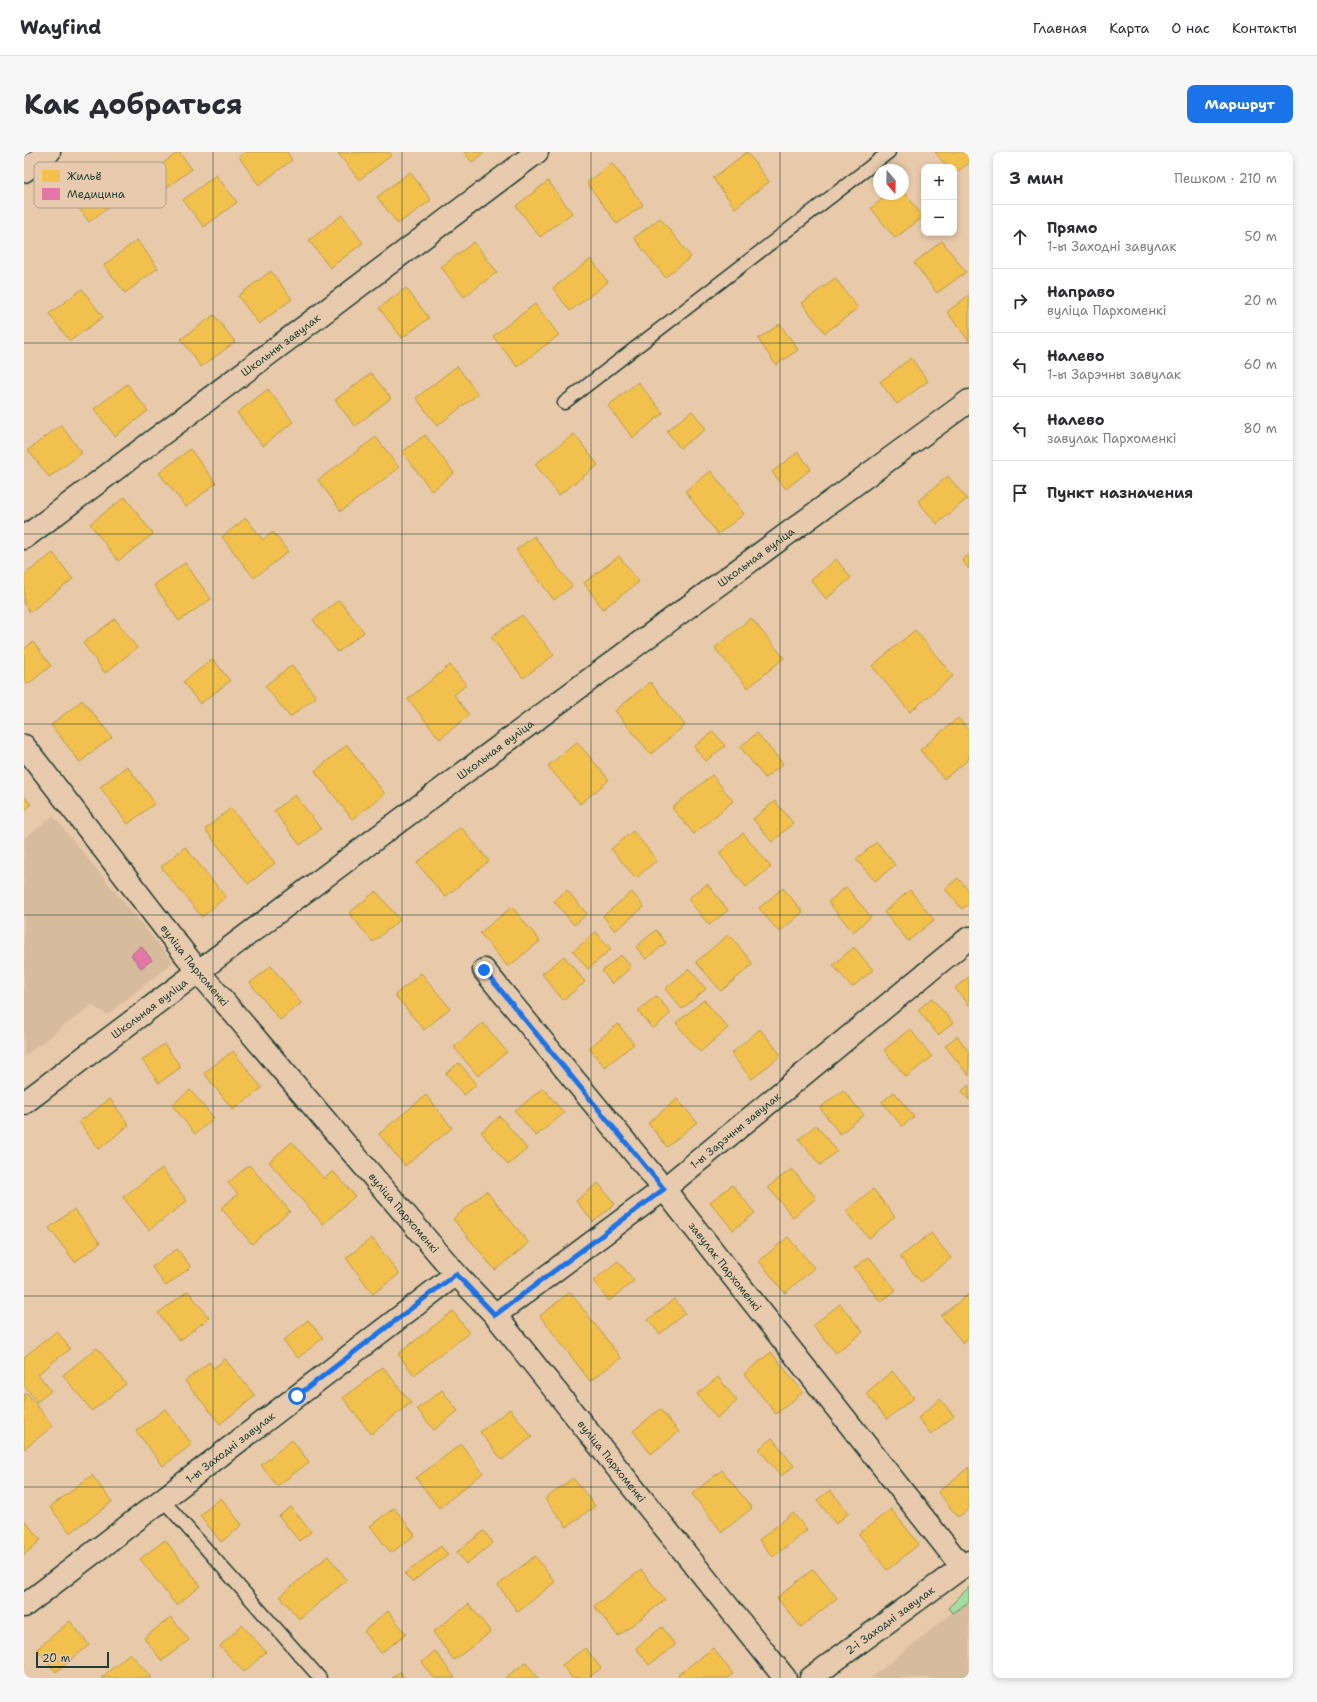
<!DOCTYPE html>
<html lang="ru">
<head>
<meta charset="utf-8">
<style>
  :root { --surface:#fff; --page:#f7f7f7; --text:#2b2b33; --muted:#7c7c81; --line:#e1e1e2; --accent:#1a73e8 }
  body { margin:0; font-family:"Shantell Sans",sans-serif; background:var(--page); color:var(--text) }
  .controls { position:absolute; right:12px; top:12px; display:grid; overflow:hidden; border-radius:8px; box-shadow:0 2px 6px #0003 }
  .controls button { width:36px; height:36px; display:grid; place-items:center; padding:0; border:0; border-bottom:1px solid var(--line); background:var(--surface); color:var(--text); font:20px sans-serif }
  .compass { position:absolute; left:849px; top:12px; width:36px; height:36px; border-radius:50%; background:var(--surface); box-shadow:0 2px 6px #0003; rotate:160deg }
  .scale { position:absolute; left:12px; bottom:10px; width:73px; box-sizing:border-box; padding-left:4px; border:2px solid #1f3d34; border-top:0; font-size:11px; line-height:14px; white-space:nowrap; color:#1f3d34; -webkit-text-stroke:3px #e8cbae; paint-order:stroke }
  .stop { position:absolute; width:12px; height:12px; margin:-9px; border:3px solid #1a73e8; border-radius:50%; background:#fff }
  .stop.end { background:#1a73e8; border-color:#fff; box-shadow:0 1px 4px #0008 }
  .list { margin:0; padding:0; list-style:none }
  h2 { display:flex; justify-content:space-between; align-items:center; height:52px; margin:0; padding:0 16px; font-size:17px }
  h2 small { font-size:13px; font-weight:400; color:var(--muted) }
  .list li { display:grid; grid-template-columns:26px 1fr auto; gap:12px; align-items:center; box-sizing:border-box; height:64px; padding:0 16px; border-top:1px solid var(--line) }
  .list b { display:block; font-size:15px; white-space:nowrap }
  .list p { margin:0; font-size:13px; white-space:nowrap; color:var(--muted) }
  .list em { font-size:13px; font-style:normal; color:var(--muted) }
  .icon { flex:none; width:22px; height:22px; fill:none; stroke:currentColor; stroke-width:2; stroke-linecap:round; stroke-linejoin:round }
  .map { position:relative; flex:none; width:945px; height:1526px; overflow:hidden; border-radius:8px }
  header { display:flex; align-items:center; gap:24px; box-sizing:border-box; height:56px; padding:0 20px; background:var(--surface); border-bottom:1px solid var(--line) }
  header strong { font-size:19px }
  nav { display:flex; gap:22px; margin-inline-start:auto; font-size:14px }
  .intro { display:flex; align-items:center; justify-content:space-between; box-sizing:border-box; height:96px; padding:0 24px }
  h1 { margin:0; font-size:28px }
  .button { padding:10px 18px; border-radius:8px; background:var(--accent); color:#fff; font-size:14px; font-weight:700 }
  main { display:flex; gap:24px; padding:0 24px }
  aside { flex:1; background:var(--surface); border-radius:8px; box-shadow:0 2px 6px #0003 }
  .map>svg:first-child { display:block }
  .built { fill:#d6bb9c }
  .green { fill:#a4dca1; stroke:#628c6a }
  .homes { fill:#f2c14e; stroke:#b39946 }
  .health { fill:#e377a8; stroke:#a86685 }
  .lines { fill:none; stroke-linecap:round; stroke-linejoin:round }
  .lane-casing { stroke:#1f3d34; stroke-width:15 }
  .street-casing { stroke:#1f3d34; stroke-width:25 }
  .lane { stroke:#e8cbae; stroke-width:12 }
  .street { stroke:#e8cbae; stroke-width:22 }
  .route { stroke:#1a73e8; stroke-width:5 }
  .grid { fill:none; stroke:#1f3d34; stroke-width:1; stroke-opacity:0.55 }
  .labels { text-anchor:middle; stroke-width:4; stroke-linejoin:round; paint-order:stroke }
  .street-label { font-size:11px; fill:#1f3d34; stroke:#e8cbae }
  .key { fill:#e8cbae; stroke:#aca089; stroke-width:1 }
  .key-label { font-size:11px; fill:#1f3d34 }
</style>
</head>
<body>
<header>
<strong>Wayfind</strong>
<nav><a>Главная</a><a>Карта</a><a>О нас</a><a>Контакты</a></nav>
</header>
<div class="intro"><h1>Как добраться</h1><a class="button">Маршрут</a></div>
<main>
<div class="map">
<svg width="945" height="1526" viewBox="0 0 945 1526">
  <rect width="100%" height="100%" fill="#e8c9aa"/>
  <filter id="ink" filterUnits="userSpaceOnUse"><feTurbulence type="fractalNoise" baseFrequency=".025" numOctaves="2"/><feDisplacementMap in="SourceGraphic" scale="8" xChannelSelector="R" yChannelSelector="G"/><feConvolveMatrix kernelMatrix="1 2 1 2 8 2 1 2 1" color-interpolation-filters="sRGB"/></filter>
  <g filter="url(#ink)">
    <path class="built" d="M29 664 149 810 83 863 68 853 0 904V687Z
      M945 1450V1526H847L928 1461Z"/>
    <path class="green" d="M945 1435V1450L928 1461 924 1456Z"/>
    <path class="homes" d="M155 0 168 17 135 41 122 23Z
      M221 0H263L268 8 235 33 215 5Z
      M365 0 368 3 335 28 314 1Z
      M440 0H461L448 10Z
      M723 0 745 30 711 56 689 26Z
      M911 0H945V11L930 22V15H923Z
      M588 11 619 53 593 72 563 31Z
      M77 17 98 45 65 70 45 42Z
      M386 20 407 48 374 72 353 45Z
      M192 23 213 50 180 75 159 48Z
      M524 29 548 61 516 85 492 54Z
      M879 38 899 65 871 86 847 56 865 42H879Z
      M318 63 339 91 306 116 285 88Z
      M636 66 667 105 641 125 610 86Z
      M113 88 134 116 101 141 80 113Z
      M918 89 942 120 913 141 890 111Z
      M450 90 473 120 440 145 417 115Z
      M567 107 584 130 546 159 529 136Z
      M247 119 268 147 235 172 214 144Z
      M811 126 834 156 801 181 778 151Z
      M382 136 405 166 378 186 355 156Z
      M58 137 79 165 46 189 25 162Z
      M945 143V189L923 160Z
      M511 152 535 183 493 215 469 184Z
      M190 163 211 190 177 215 157 187Z
      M756 172 774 198 752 213 734 187Z
      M887 206 904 229 873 252 856 230Z
      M433 214 454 242 413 274 392 246Z
      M347 221 367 246 331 274 311 248Z
      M614 230 639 261 609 286 584 254Z
      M103 232 124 259 91 284 70 257Z
      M244 237 269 270 239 294 213 261Z
      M668 259 682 277 656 296 643 279Z
      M37 273 58 301 25 325 4 298Z
      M550 282 574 313 535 343 511 312Z
      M401 283 430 321 408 339 378 300Z
      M352 285 375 316 317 359 294 328Z
      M166 297 192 331 162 355 135 321Z
      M774 300 787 317 762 337 748 320Z
      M687 319 720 362 694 382 661 339Z
      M924 324 943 347 913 372 894 349Z
      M101 345 129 382 94 409 66 372Z
      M222 366 239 388 249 380 264 400 230 426 198 385Z
      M510 384 548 434 530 448 492 398Z
      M29 401 49 427 6 460 0 452V423Z
      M945 403V417L938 408Z
      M595 404 615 430 579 457 560 431Z
      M812 407 827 426 802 447 787 428Z
      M161 411 187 447 155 469 130 433Z
      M315 448 340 480 314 500 289 468Z
      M498 463 530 503 499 526 467 485Z
      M727 466 760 506 724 536 691 496Z
      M91 467 113 496 81 521 59 491Z
      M891 478 929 524 886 560 848 514Z
      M9 490 27 514 4 532 0 527V497Z
      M189 507 206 529 176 552 159 530Z
      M268 513 292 545 266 565 241 534Z
      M426 513 442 533 430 543 445 563 416 587 384 547Z
      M626 530 661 573 627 602 591 559Z
      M58 548 88 585 56 610 27 573Z
      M934 566 945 579V607L920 627 896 598Z
      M689 579 701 594 682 609 670 595Z
      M733 581 759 612 741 626 716 595Z
      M553 590 585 628 556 652 524 614Z
      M323 593 361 642 328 667 291 619Z
      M103 614 131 651 104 672 76 635Z
      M688 623 709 649 670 682 648 656Z
      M271 643 297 677 276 693 250 659Z
      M0 644 7 653 0 659Z
      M751 649 769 671 748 690 729 667Z
      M207 656 251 711 224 732 181 677Z
      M437 675 465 709 421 745 393 711Z
      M609 679 633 708 612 726 587 697Z
      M719 681 747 715 722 735 695 701Z
      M853 690 871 713 851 729 832 707Z
      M161 695 202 745 178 765 137 715Z
      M934 726 945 739V752L938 757 921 737Z
      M683 732 704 758 685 773 664 747Z
      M822 735 847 765 829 780 804 750Z
      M759 736 779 760 755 780 735 756Z
      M543 738 563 762 550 773 530 749Z
      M886 738 910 768 884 789 860 760Z
      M352 739 376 768 349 790 325 761Z
      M608 740 620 755 591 779 579 764Z
      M488 755 516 789 484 815 456 781Z
      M632 778 642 791 622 807 612 795Z
      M572 780 587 797 564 817 549 799Z
      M705 782 729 812 697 839 672 810Z
      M830 795 849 818 828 835 809 813Z
      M597 803 607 815 588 832 578 819Z
      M540 804 561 830 539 848 518 822Z
      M247 814 277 851 256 868 226 831Z
      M665 817 682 837 658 857 641 837Z
      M397 821 426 856 400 878 371 843Z
      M945 825V853L931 836Z
      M632 844 647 861 629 877 614 859Z
      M908 846 929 871 914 883 894 858Z
      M680 848 704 876 676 900 652 871Z
      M459 871 483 900 454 924 430 895Z
      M594 872 610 892 581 915 565 896Z
      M736 877 757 903 728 927 707 902Z
      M886 877 908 905 882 925 860 898Z
      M933 884 945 900V924L921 894Z
      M140 892 157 915 135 931 118 908Z
      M209 899 238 936 209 958 180 921Z
      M435 911 453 932 440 943 422 921Z
      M945 933V948L938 939Z
      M519 936 540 961 512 984 491 959Z
      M166 938 190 966 171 982 148 953Z
      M819 938 840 963 816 982 796 956Z
      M870 940 890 965 878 974 858 950Z
      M402 943 428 976 381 1014 355 982Z
      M86 947 105 973 75 997 55 970Z
      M653 947 673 970 643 995 624 971Z
      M476 964 503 997 484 1013 457 980Z
      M792 973 813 999 796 1013 775 987Z
      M268 990 300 1027 309 1019 331 1044 299 1072 245 1010Z
      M225 1013 266 1059 228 1092 197 1056 214 1042 204 1031Z
      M138 1016 163 1049 125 1078 99 1045Z
      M768 1017 792 1046 769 1065 744 1035Z
      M574 1031 591 1052 569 1070 552 1049Z
      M708 1033 731 1061 709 1078 686 1050Z
      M849 1037 871 1065 845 1086 822 1059Z
      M462 1039 505 1091 471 1118 429 1067Z
      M50 1057 76 1091 51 1110 25 1076Z
      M907 1081 927 1106 897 1130 876 1105Z
      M764 1085 790 1116 761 1141 735 1109Z
      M348 1086 375 1122 349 1142 322 1106Z
      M153 1097 167 1115 142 1134 128 1115Z
      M845 1105 872 1138 857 1150 830 1116Z
      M594 1109 610 1129 585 1149 569 1129Z
      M164 1139 185 1166 155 1189 134 1161Z
      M546 1140 597 1206 566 1229 516 1164Z
      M945 1142V1185L939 1191 917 1164Z
      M650 1147 661 1161 636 1182 624 1168Z
      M816 1152 839 1180 812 1201 789 1173Z
      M429 1159 445 1181 390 1223 374 1202Z
      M284 1168 299 1186 274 1206 259 1189Z
      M33 1179 46 1197 14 1222 27 1239 13 1250 0 1233V1205Z
      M73 1196 102 1232 68 1259 39 1223Z
      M747 1200 779 1240 752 1262 720 1222Z
      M201 1207 231 1244 196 1272 161 1229 185 1210 190 1216Z
      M359 1215 387 1251 347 1282 319 1246Z
      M868 1219 890 1246 863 1267 842 1241Z
      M694 1225 713 1249 693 1266 673 1242Z
      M418 1238 434 1259 410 1278 393 1257Z
      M3 1241 29 1274 0 1297V1243Z
      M916 1247 930 1264 907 1282 894 1266Z
      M141 1257 168 1292 139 1314 112 1279Z
      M486 1257 508 1285 478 1308 456 1280Z
      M636 1257 655 1280 627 1302 609 1279Z
      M748 1286 770 1314 757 1324 735 1297Z
      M268 1288 285 1310 253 1334 237 1313Z
      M437 1292 459 1321 415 1356 392 1326Z
      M945 1315V1357L934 1365 914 1340Z
      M698 1318 728 1356 698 1380 668 1342Z
      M68 1323 88 1350 46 1381 26 1355Z
      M549 1326 571 1354 543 1375 521 1347Z
      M806 1338 825 1361 812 1372 793 1348Z
      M197 1346 218 1373 197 1390 176 1363Z
      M267 1355 287 1380 275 1389 255 1364Z
      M370 1356 391 1383 367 1401 346 1374Z
      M867 1357 895 1392 863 1418 835 1382Z
      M769 1361 783 1378 749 1405 735 1388Z
      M0 1368 17 1388 0 1403Z
      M460 1379 469 1391 442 1412 433 1400Z
      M141 1388 177 1434 152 1453 116 1407Z
      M417 1394 424 1403 388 1430 381 1422Z
      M304 1404 323 1428 275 1467 256 1444Z
      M511 1404 531 1430 494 1460 474 1433Z
      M789 1417 813 1446 777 1475 753 1446Z
      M617 1418 641 1448 594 1484 570 1454Z
      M445 1452 467 1480 430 1508 409 1480Z
      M364 1459 382 1482 357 1501 340 1479Z
      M147 1465 165 1488 138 1509 120 1486Z
      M46 1469 65 1493 32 1520 13 1497Z
      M218 1473 242 1500 220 1520 196 1494Z
      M638 1475 651 1493 625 1513 612 1496Z
      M561 1496 577 1516 564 1526H548L538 1513Z
      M689 1496 709 1522 704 1526H656L654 1523Z
      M411 1499 431 1526H410L398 1510Z
      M106 1501 128 1526H77Z
      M502 1510 514 1526H481Z
      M376 1520 381 1526H368Z"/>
    <path class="health" d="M117 794 128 808 117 816 107 803Z"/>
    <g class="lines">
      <g class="lane-casing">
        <path id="lane" d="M540 251 865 0
          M138 1347 296 1526"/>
      </g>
      <g class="street-casing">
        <g id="street">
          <path d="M0 19 25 0"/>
          <path id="s1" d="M0 386 513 0"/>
          <path id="s2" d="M0 594 174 819 432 1122 471 1163 761 1526"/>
          <path id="s3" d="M460 818 640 1037 938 1415"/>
          <path id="s4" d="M0 951C313 714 628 480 945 249"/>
          <path id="s5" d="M471 1163 640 1037 945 786"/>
          <path id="s6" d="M0 1454 432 1122"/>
          <path id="s7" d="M787 1526 945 1410"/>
        </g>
      </g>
      <use href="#lane" class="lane"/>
      <use href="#street" class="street"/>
    </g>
  </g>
  <g class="lines" filter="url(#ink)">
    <path class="route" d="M273 1244 432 1122 471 1163 640 1037 460 818"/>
  </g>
  <path class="grid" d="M189 0V1526M378 0V1526M567 0V1526M756 0V1526M0 191H945M0 382H945M0 572H945M0 763H945M0 954H945M0 1144H945M0 1335H945"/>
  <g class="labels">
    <g class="street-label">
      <text dy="4" stroke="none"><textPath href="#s1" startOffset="321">Школьны завулак</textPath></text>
      <text dy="4" stroke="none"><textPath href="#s4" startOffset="913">Школьная вуліца</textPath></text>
      <text dy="4" stroke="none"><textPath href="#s4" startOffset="589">Школьная вуліца</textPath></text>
      <text dy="4" stroke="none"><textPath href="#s2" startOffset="278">вуліца Пархоменкі</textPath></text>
      <text dy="4" stroke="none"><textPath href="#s4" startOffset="157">Школьная вуліца</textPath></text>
      <text dy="4" stroke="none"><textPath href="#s5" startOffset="303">1-ы Зарэчны завулак</textPath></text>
      <text dy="4" stroke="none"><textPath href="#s2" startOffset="602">вуліца Пархоменкі</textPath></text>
      <text dy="4" stroke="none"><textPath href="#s3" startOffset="382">завулак Пархоменкі</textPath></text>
      <text dy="4" stroke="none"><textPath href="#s6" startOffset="260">1-ы Заходні завулак</textPath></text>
      <text dy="4" stroke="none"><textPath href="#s2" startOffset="926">вуліца Пархоменкі</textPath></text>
      <text dy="4" stroke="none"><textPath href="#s7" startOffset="98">2-і Заходні завулак</textPath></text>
    </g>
  </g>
  <rect x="10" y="10" width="132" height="46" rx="6" class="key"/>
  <rect x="18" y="18" width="18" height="12" fill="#f2c14e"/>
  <rect x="18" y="36" width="18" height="12" fill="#e377a8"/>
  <g class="key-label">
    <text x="43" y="28">Жильё</text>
    <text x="43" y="46">Медицина</text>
  </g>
</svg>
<div class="controls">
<button>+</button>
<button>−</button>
</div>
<svg class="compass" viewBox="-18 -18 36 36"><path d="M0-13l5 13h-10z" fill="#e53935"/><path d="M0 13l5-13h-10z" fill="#7c7c81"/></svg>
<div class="scale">20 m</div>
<div class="stop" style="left:273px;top:1244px"></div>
<div class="stop end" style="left:460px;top:818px"></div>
</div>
<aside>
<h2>3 мин<small>Пешком · 210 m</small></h2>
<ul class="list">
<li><svg class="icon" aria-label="ahead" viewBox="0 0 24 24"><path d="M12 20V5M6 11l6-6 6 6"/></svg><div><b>Прямо</b><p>1-ы Заходні завулак</p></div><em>50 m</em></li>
<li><svg class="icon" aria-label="right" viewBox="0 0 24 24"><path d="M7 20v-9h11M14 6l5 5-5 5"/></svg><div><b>Направо</b><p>вуліца Пархоменкі</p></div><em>20 m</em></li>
<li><svg class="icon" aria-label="left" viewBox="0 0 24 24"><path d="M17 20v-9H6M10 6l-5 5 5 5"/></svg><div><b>Налево</b><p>1-ы Зарэчны завулак</p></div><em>60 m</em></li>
<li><svg class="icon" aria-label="left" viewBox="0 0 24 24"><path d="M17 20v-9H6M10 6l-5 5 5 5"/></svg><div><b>Налево</b><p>завулак Пархоменкі</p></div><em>80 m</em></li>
<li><svg class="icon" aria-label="arrive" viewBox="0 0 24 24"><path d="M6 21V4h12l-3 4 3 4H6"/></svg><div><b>Пункт назначения</b></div></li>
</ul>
</aside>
</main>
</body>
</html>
